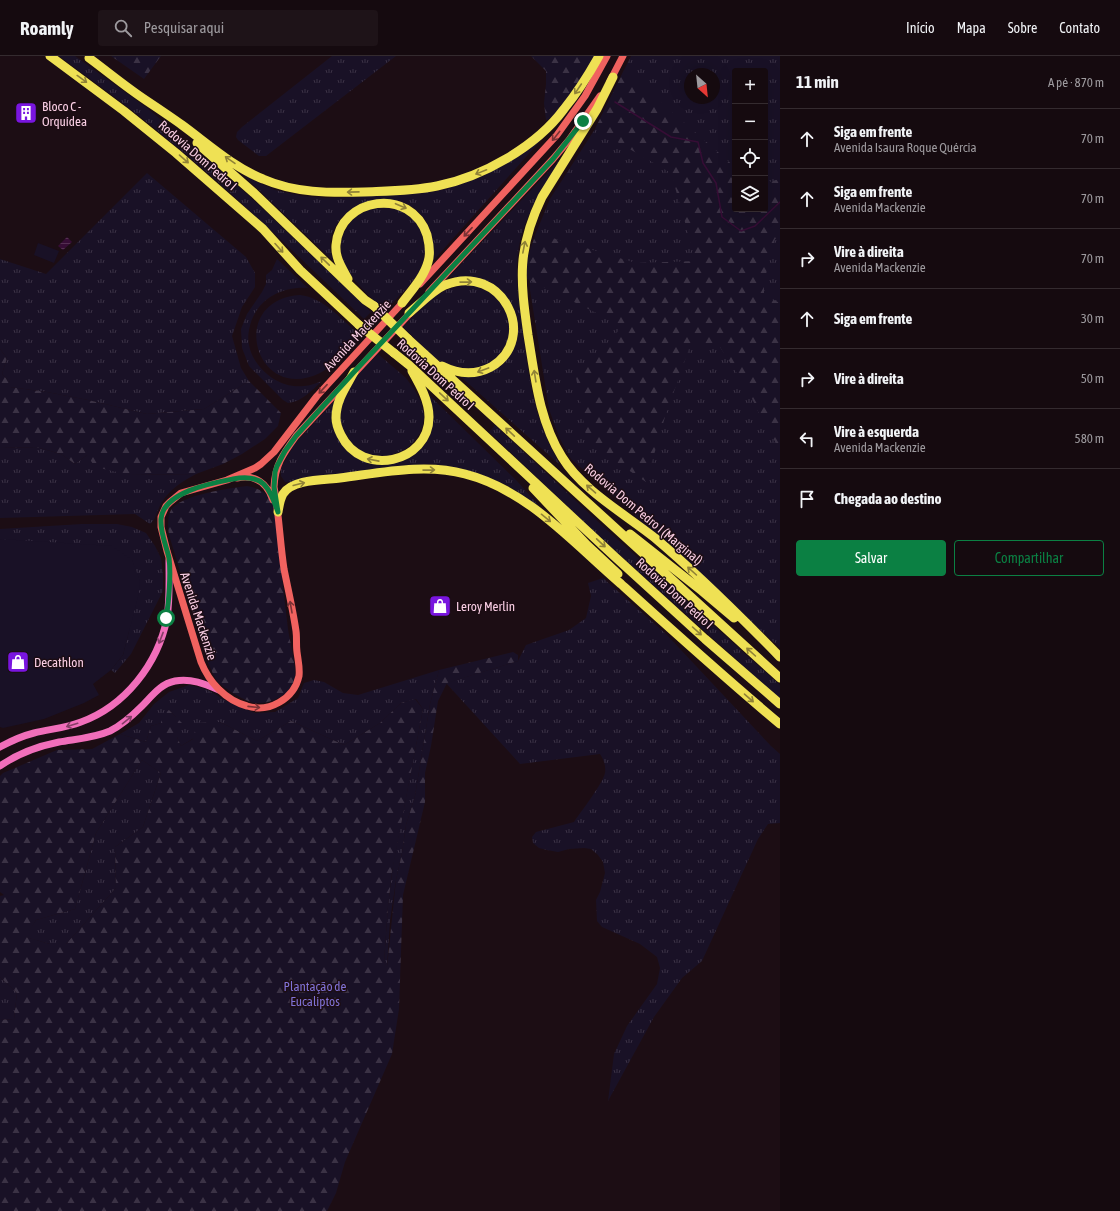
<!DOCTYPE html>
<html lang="pt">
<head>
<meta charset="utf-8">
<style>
  :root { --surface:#150a0f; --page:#1e1318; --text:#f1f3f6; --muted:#9d9a9e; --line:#342b2f; --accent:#0b8043 }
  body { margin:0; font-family:"Asap Condensed",sans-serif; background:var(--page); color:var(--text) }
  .controls { position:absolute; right:12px; top:12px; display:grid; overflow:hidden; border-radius:4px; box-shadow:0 4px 16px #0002 }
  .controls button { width:36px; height:36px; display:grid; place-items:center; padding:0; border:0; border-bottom:1px solid var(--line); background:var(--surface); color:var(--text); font:20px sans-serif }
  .compass { position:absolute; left:684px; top:12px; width:36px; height:36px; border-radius:50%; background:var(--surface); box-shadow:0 4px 16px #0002; rotate:153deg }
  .stop { position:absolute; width:12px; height:12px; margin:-9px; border:3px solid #0b8043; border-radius:50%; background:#fff }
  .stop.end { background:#0b8043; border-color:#fff; box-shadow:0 1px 4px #0008 }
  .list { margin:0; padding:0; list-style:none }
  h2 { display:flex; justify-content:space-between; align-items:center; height:52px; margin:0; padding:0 16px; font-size:17px }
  h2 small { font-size:13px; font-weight:400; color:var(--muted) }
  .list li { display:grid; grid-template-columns:26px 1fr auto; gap:12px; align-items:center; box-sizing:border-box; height:60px; padding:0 16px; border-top:1px solid var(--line) }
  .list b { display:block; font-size:15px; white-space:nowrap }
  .list p { margin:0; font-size:13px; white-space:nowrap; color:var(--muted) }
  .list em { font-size:13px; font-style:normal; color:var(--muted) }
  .actions { display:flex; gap:8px; padding:12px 16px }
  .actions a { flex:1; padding:9px 0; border:1px solid var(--accent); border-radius:4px; text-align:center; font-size:14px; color:var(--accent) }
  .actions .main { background:var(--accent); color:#fff }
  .icon { flex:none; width:22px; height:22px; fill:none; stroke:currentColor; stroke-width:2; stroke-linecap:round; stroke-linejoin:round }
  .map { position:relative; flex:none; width:780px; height:1155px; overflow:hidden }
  header { display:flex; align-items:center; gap:24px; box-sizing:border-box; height:56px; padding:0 20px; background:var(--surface); border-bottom:1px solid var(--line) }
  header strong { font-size:19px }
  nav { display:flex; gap:22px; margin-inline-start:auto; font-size:14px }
  .search { width:280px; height:36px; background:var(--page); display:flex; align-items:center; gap:10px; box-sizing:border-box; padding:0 14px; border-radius:4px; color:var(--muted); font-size:15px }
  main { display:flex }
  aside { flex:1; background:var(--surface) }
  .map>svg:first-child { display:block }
  .grass { fill:url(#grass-tufts); fill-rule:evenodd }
  .forest { fill:url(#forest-firs); fill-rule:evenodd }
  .pitch { fill:#191126 }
  .water { fill:url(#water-rules) }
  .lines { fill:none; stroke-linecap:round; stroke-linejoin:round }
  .stream { stroke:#360d35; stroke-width:1.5 }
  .secondary { stroke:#f16eba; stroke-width:7 }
  .primary { stroke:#f0625f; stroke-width:7 }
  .highway { stroke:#efe154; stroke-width:9 }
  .highway-bridge { stroke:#efe154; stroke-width:9 }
  .oneway { stroke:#908237 }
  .oneway2 { stroke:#7b3336 }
  .oneway3 { stroke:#863e67 }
  .route { stroke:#0b8043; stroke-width:5 }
  .labels { text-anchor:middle; stroke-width:3; stroke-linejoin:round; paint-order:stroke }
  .poi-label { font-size:13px; fill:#facee4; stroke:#1c0d14; text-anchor:start }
  .street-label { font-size:13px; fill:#facee4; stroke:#1c0d14 }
  .park-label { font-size:13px; fill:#8072d6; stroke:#1c0d14 }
</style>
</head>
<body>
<header>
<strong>Roamly</strong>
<div class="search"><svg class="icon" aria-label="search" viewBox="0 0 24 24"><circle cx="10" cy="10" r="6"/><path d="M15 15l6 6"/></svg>Pesquisar aqui</div>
<nav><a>Início</a><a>Mapa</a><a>Sobre</a><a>Contato</a></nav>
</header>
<main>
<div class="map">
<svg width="780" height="1155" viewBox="0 0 780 1155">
  <defs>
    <pattern id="grass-tufts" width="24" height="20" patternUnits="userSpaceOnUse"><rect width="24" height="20" fill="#191126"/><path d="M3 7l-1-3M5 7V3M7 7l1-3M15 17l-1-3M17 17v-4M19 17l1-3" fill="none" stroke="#3b3245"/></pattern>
    <pattern id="forest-firs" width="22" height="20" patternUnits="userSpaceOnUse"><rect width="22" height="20" fill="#191126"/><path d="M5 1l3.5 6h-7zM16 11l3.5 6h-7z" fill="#3b3245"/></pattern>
    <pattern id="water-rules" width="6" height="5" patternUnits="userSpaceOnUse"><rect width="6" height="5" fill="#360d35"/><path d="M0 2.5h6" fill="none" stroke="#542f52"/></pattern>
  </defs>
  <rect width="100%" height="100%" fill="#1c0d14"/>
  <path class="grass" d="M59 0H75L147 52 217 111 259 149 371 256 364 263C299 201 235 138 165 81 131 52 95 27 59 0Z
    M332 0H396L266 100H259L238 84 236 81 237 76 242 71Z
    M631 0H780V592L621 447 571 403 559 381 549 353 530 234 529 205 536 177 550 143 595 73ZM735 15H765V153H735ZM690 18H714V42H690Z
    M551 73 432 206C432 197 433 186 431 178 418 126 337 136 330 187 330 192 332 200 333 205L238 114 255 125 275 134 302 140 326 142 351 141 438 135 479 121 520 99Z
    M566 97C548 124 528 152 520 185 514 212 518 239 522 266 526 300 530 335 541 368 546 382 553 395 560 409L461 321C481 321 500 316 511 297 514 292 517 286 517 280 517 274 515 267 514 261 511 247 505 235 491 227 478 220 464 221 449 221Z
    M147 117 246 201 255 217V231L242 251 232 280 241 312 249 325 204 353 147 358 88 344 47 336 10 331V326L2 318 7 302 0 293V203L46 218Z
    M383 151C389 152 396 152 401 155 425 166 431 197 418 218 411 229 395 244 385 255 363 233 326 205 347 171 355 158 369 152 383 151Z
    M277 203 308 232C280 230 254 245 249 274 243 304 275 334 304 330 310 330 316 327 322 325 311 335 303 345 288 347L283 344 249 310 242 292 241 273 247 258 262 236 266 228V219L272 214Z
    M474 228 498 241 509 263V279L507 286 500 299 489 308 481 312 460 313 441 306 434 301 403 271C427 246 437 231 474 228Z
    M300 239C323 241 343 265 360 279 354 287 348 296 340 303 335 308 327 313 320 317 255 349 226 244 300 239Z
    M378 298 406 322 414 333 421 346 424 359 423 368 420 377 411 389 404 394 386 401 365 398 352 387 340 369 339 359 341 349 356 320Z
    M426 336 517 425 556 469 526 442 506 429 484 420 458 412 445 410 429 408 384 413 292 426H285L281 420V412L294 389 335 344 334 374 378 408C393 408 398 406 410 398 414 396 418 394 421 392 438 377 433 354 426 336Z
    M495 369 607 474 780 629V643L601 482 489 376Z
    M0 391 40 392 61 398 75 408 87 399 130 419 196 418C183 425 170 433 162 446 157 454 157 462 150 468L135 458 0 462Z
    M82 468H117L132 471 146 477 155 490 161 502 163 518V535L131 598 115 617 111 614 123 599 129 575 0 483V473Z
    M603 522 666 578 771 690 780 698V767L768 768 758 783 702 905 682 922 654 961 608 1045 614 998 627 970 657 928 660 912 657 901 640 888 602 871 597 865 596 844 600 836 605 817 603 806 598 799 591 793 584 792 569 793 558 796 547 794 539 792 533 787 532 781 536 776 574 766C582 754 602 729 605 717 606 710 604 704 600 698L520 708 446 627 518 605 526 589 569 574 586 562 591 540 588 527Z
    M439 614 430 648 415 740 406 769 402 797 396 824 390 865 387 912 384 906 388 850 393 809 423 653 416 643 401 647 380 667 344 689 291 665 257 685 220 666 181 690 177 681 176 661 169 654 161 667 151 670 146 686 120 678 139 667 154 648 169 636 189 629 206 633 227 645 255 657 275 656 298 642 304 627 314 624 324 626 343 637 358 639Z
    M142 704 161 717 143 771 115 791 116 832 66 888H50L25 881 36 864 75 853 96 777Z
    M0 921 17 937 14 963 0 964Z"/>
  <path class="forest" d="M111 0H161L144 23Z
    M531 0H595L555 63 546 64 544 47 546 28V15Z
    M624 14 735 111V153H765V127L780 123V181L775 183 764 226V239L780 247V387H776L762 364 748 334 718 288 691 287 665 361 646 426 587 386 576 321 623 270 521 220 536 177 636 207 696 205 671 117 595 73Z
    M0 293 7 302 2 318 10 326V331L47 336 88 344 147 358 204 353 249 325 281 357 278 370 265 383 242 398 223 408 196 418 130 419 95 411 87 399 75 408 61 398 40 392 0 391Z
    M247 430C262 433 268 437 274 451 279 492 283 532 288 573 290 587 296 607 295 621 292 639 271 648 255 647 246 646 225 633 218 626 214 621 211 613 208 607L169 479C168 471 167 461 171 454 180 439 230 432 247 430Z
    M513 596 518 599V605L447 627 438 645 431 690 425 717V746L403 839 399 953 392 998 345 1106 336 1137 327 1155H0V964L14 963 17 937 0 921V840L4 839 0 836V720L3 717 57 694 92 693 120 678 146 686 151 670 161 667V659L169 654 184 669 177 681 181 690 193 683 197 667 220 666 257 685 291 665 344 689 380 667 401 647 415 643 423 653 392 816 388 850 384 906 387 911 396 824 402 797 406 769 415 740 430 648 439 614ZM142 704 161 717 143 771 115 791 116 832 66 888H50L26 881 36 864 75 853 96 777Z"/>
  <path class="pitch" d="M38 187 59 195 54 207 34 199Z
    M0 483 112 490 132 504 140 525 139 537 123 599 111 614 93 628 99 639 84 647 44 663 3 672 0 671Z"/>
  <path class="water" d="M67 181 72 186 63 194 58 190Z"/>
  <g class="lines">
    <path class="stream" d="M615 46 671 81 698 86 703 107 716 127 722 161 741 175 755 170 780 146"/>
    <path class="secondary" d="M0 691C11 685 22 680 34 677 50 673 66 672 81 666 125 650 158 608 167 562 170 543 169 523 169 504
      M0 710C17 698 39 690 59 686 76 683 94 682 110 675 122 669 132 660 142 650 152 640 160 628 175 625 191 622 205 628 219 634"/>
    <path class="primary" d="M610 25 623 0
      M420 228 557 79 585 40 607 0
      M429 236 553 103 569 84 600 40
      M405 244 317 340 274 396 261 408 255 412 227 424 181 437 170 446 166 450 161 461V471L167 495 201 606C209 626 225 644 247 650 269 657 294 643 299 620 300 612 298 604 297 596 296 589 297 582 296 575 293 554 288 533 284 513 280 486 279 458 274 431 275 409 283 398 296 380L413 254
      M237 422C255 418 267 427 273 444"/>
    <path class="highway" d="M50 0 124 55 176 97 263 173 300 214 359 269
      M89 2C108 16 127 32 147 45 159 53 171 61 182 69 208 88 233 111 263 123 295 137 329 137 364 136 388 135 413 135 437 130 482 121 536 91 564 53 577 37 589 18 599 0
      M613 21 597 53 542 141C517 193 520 223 528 279 535 321 539 364 562 401 582 434 625 458 655 482 699 519 740 560 780 601
      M197 87 254 137 365 244 374 250
      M348 223C342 212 335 202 336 189 340 141 411 130 427 179 429 187 431 197 428 206 424 221 411 235 402 247
      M409 257C420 248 432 235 445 229 502 206 540 282 491 311 474 320 458 318 442 310
      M408 283 780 622
      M394 297 409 309 614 500 705 583 780 648
      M354 316C346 331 336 344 336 362 336 368 338 373 341 379 362 422 429 407 429 361 429 345 420 329 412 315
      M533 432 587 489 618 518
      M278 456C279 450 280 443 283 438 292 423 324 424 340 422 380 417 425 407 465 418 528 434 573 487 621 528 673 575 726 623 780 668
      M630 478 702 535 734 562"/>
    <path class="highway-bridge" d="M374 250 408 283
      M359 269 394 297"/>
  </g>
  <defs><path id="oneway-shaft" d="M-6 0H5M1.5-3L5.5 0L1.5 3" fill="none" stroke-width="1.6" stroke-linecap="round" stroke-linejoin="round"/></defs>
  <g class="oneway">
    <use href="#oneway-shaft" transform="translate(82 23) rotate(36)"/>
    <use href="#oneway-shaft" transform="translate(578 33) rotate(124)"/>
    <use href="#oneway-shaft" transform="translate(184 103) rotate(41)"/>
    <use href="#oneway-shaft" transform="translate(230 104) rotate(-145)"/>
    <use href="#oneway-shaft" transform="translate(481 116) rotate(158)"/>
    <use href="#oneway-shaft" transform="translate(353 136) rotate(179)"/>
    <use href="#oneway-shaft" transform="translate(401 150) rotate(23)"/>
    <use href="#oneway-shaft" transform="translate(524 191) rotate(-79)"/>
    <use href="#oneway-shaft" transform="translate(279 192) rotate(48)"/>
    <use href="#oneway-shaft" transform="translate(325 205) rotate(-136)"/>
    <use href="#oneway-shaft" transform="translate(466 226) rotate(-1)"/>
    <use href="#oneway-shaft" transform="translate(483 314) rotate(160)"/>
    <use href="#oneway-shaft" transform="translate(535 320) rotate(-99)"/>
    <use href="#oneway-shaft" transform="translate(444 341) rotate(43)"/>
    <use href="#oneway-shaft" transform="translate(510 376) rotate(-137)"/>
    <use href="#oneway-shaft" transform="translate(373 404) rotate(-169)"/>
    <use href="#oneway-shaft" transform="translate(429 414) rotate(-1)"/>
    <use href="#oneway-shaft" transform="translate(299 428) rotate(-14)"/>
    <use href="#oneway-shaft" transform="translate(591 433) rotate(-139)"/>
    <use href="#oneway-shaft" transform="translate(546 462) rotate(39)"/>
    <use href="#oneway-shaft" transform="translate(601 487) rotate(43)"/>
    <use href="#oneway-shaft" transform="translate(692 515) rotate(-138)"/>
    <use href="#oneway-shaft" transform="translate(697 575) rotate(42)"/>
    <use href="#oneway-shaft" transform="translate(751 596) rotate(-138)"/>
    <use href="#oneway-shaft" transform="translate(749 642) rotate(41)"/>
  </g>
  <g class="oneway2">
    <use href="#oneway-shaft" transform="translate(556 80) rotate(129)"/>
    <use href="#oneway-shaft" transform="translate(468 176) rotate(133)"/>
    <use href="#oneway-shaft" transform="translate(323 333) rotate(133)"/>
    <use href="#oneway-shaft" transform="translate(291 551) rotate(-100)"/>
    <use href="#oneway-shaft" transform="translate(254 651) rotate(6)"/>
  </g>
  <g class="oneway3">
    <use href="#oneway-shaft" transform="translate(161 582) rotate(111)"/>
    <use href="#oneway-shaft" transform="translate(127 664) rotate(-39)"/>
    <use href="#oneway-shaft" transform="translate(72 669) rotate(163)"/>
  </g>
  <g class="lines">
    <path class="route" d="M166 562C169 546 171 517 169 502 166 489 160 476 161 463 163 436 212 427 233 423 264 417 269 432 278 456L274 431 275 416 277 410 285 395 296 380 354 316 553 103 583 65"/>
  </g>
  <defs>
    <g id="building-square" transform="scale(1.15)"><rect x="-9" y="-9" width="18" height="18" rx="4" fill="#7915df" stroke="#1c0d14"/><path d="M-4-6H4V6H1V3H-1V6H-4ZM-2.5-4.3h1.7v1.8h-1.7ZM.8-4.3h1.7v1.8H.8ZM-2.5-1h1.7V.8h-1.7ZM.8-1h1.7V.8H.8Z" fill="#fff"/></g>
    <g id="shop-square" transform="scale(1.15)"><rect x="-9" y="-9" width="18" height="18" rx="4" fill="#7915df" stroke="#1c0d14"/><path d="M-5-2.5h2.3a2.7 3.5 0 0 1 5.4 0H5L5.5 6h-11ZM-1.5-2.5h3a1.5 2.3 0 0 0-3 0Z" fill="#fff"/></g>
  </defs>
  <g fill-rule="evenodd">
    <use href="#building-square" x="26" y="57"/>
    <use href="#shop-square" x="440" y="550"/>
    <use href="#shop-square" x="18" y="606"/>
  </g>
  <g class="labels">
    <g class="poi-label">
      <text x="42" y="55">Bloco C -<tspan x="42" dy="15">Orquídea</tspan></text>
      <text x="456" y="555">Leroy Merlin</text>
      <text x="34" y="611">Decathlon</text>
    </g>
    <g class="street-label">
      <text transform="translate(198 99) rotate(41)" y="5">Rodovia Dom Pedro I</text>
      <text transform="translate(357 279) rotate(-47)" y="5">Avenida Mackenzie</text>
      <text transform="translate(436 318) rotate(42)" y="5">Rodovia Dom Pedro I</text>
      <text transform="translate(644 458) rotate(40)" y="5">Rodovia Dom Pedro I (Marginal)</text>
      <text transform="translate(675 537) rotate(42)" y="5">Rodovia Dom Pedro I</text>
      <text transform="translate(199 560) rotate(72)" y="5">Avenida Mackenzie</text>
    </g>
    <g class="park-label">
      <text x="315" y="935">Plantação de<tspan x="315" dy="15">Eucaliptos</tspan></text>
    </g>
  </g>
</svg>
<div class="controls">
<button>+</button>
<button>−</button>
<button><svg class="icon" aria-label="locate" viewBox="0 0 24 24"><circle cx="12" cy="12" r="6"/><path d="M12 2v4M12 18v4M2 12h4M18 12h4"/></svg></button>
<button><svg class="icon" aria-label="layers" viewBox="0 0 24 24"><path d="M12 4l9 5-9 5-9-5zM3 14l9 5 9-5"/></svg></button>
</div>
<svg class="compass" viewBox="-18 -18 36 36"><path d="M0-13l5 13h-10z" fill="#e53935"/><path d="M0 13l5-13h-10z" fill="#9d9a9e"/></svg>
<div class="stop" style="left:166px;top:562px"></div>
<div class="stop end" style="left:583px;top:65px"></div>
</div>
<aside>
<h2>11 min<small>A pé · 870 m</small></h2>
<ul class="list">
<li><svg class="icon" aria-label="ahead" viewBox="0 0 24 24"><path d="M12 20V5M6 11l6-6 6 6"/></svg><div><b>Siga em frente</b><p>Avenida Isaura Roque Quércia</p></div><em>70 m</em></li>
<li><svg class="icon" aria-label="ahead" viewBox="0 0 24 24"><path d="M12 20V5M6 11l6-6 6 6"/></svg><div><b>Siga em frente</b><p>Avenida Mackenzie</p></div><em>70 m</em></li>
<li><svg class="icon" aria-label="right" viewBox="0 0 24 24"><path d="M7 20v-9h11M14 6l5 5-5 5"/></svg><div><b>Vire à direita</b><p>Avenida Mackenzie</p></div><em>70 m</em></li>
<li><svg class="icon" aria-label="ahead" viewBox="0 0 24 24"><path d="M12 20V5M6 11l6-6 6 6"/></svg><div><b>Siga em frente</b></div><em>30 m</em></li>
<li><svg class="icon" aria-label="right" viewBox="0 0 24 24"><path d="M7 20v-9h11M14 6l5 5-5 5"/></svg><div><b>Vire à direita</b></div><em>50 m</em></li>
<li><svg class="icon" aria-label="left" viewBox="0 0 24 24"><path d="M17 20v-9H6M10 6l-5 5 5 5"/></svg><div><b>Vire à esquerda</b><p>Avenida Mackenzie</p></div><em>580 m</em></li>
<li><svg class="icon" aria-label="arrive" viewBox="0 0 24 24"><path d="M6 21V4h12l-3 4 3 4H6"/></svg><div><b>Chegada ao destino</b></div></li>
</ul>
<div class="actions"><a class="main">Salvar</a><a>Compartilhar</a></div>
</aside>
</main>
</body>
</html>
